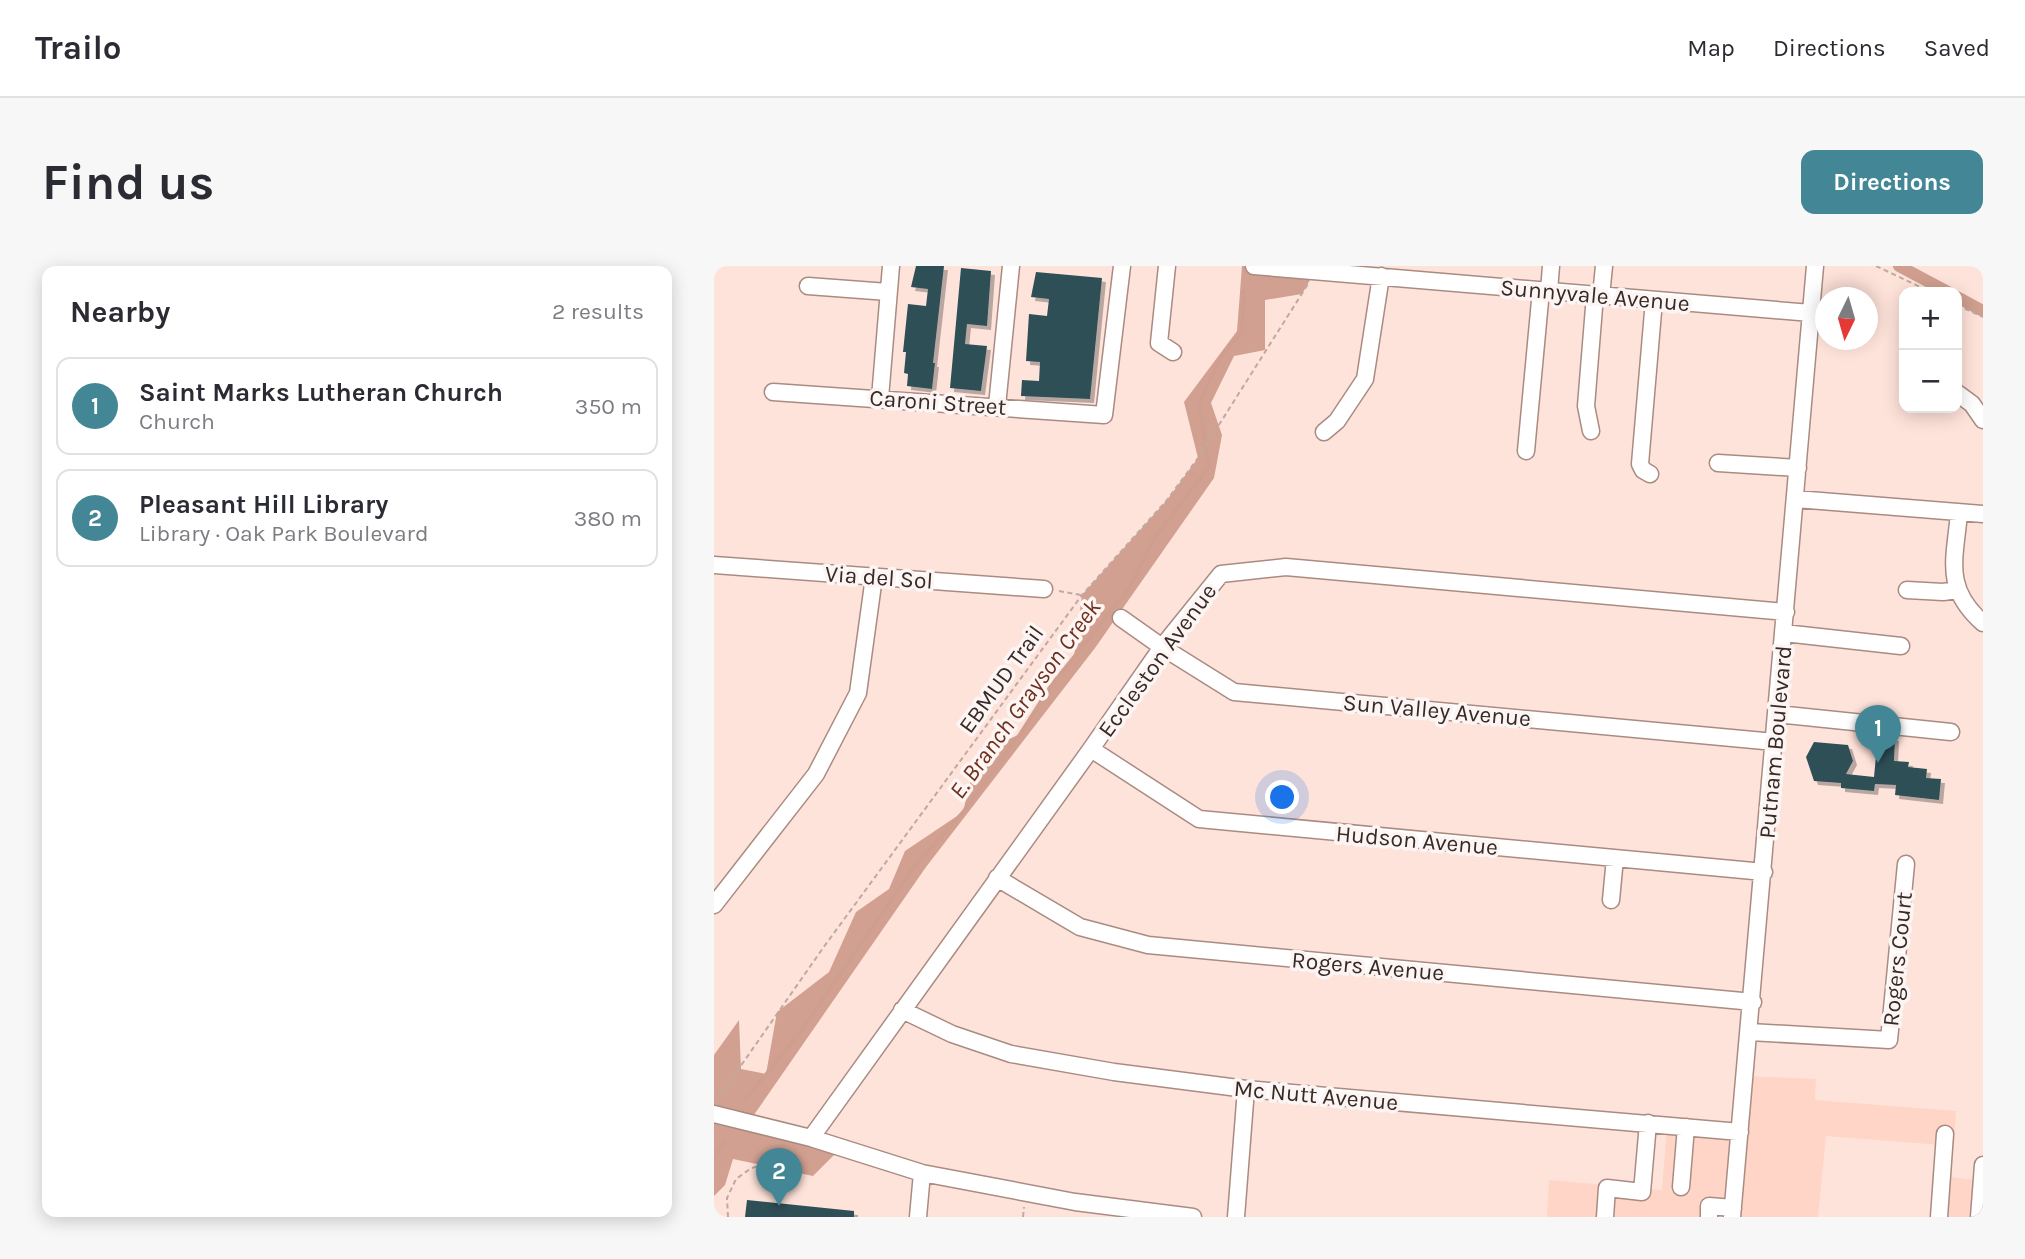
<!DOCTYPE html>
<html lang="en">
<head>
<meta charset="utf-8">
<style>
  :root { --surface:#fff; --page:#f7f7f7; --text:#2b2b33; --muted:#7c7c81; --line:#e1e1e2; --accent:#438696 }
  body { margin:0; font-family:Karla,sans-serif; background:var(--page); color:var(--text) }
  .controls { position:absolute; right:21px; top:21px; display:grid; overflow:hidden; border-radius:14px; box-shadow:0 4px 18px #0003 }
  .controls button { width:63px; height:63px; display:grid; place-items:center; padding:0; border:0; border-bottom:2px solid var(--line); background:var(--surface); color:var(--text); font:35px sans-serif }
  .compass { position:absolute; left:1101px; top:21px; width:63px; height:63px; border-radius:50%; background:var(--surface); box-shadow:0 4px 18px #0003; rotate:185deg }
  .you { position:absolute; left:569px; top:532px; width:24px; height:24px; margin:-18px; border:5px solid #fff; border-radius:50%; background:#1a73e8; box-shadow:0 0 0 10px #1a73e833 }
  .badge { display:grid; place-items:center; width:46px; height:46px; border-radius:50%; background:var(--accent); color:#fff; font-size:23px; font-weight:700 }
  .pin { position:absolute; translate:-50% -58px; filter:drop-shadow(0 2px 4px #0008) }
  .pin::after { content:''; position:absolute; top:37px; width:24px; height:21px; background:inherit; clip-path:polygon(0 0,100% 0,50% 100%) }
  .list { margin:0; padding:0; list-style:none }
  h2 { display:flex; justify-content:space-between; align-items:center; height:91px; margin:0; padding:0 28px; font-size:30px }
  h2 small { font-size:23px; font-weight:400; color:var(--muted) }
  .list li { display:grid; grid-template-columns:46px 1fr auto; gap:21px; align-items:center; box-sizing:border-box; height:98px; margin:0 14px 14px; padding:0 14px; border:2px solid var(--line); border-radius:14px }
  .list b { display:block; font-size:26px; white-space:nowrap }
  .list p { margin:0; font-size:23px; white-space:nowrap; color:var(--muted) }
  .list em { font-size:23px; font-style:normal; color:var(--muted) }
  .map { position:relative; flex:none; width:1269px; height:951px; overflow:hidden; border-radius:14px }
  header { display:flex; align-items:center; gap:42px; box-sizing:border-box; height:98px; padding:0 35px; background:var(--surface); border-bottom:2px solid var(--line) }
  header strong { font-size:33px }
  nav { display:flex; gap:38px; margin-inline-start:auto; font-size:24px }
  .intro { display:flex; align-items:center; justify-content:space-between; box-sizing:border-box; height:168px; padding:0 42px }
  h1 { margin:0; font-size:49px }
  .button { padding:18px 32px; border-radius:14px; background:var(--accent); color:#fff; font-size:24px; font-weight:700 }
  main { display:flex; gap:42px; padding:0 42px }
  aside { flex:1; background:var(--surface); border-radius:14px; box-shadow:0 4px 18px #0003 }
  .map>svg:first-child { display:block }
  .built { fill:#fed5c7 }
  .forest { fill:#d1a090 }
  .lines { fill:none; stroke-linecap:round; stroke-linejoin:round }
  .stream { stroke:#cf9e8e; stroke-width:3.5 }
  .canal { stroke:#cf9e8e; stroke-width:12 }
  .building { fill:#2f4f57; filter:url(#shadow) }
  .minor-casing { stroke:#aa8b81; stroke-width:19 }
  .path { stroke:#bfa9a1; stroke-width:2; stroke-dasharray:5 3.5; stroke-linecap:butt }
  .minor { stroke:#fff; stroke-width:16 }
  .labels { text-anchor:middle; stroke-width:7; stroke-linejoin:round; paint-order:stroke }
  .street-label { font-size:23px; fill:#362a26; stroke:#fcf5f3 }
  .water-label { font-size:24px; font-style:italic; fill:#6e301d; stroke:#fcf5f3 }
</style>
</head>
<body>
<header>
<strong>Trailo</strong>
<nav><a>Map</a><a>Directions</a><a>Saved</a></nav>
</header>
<div class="intro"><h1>Find us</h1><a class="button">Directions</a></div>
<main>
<aside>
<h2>Nearby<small>2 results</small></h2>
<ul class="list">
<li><span class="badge">1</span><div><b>Saint Marks Lutheran Church</b><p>Church</p></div><em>350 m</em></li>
<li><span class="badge">2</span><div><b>Pleasant Hill Library</b><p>Library · Oak Park Boulevard</p></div><em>380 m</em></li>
</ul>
</aside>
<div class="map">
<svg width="1269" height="951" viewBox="0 0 1269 951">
  <defs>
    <filter id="shadow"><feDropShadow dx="4" dy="4" stdDeviation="0" flood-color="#0004"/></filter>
  </defs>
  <rect width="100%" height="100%" fill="#fee3da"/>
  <path class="built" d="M1032 810 1102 813 1101 834 1242 845 1240 880 1112 870 1104 951H833L835 914 948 924 953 859 1026 866Z
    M1236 911 1268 915 1269 951H1233Z"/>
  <path class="forest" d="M528 0 598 6 596 14 588 28 551 34V84L520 90 497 137 508 169 500 212 381 382 212 601 35 856 127 882 99 910 19 893 11 919 0 930V789L25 754 27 803 52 808 63 746 115 706 142 646 175 623 191 585 249 546 263 488 306 468 338 418 360 391 368 329 453 234 484 192 470 136 523 65Z"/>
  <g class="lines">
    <path class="stream" d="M32 833 87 765 199 602 249 546 306 468 338 418 415 323 441 271 495 201 485 137 509 88 528 66 530 25
      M0 892 11 874"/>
    <path class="canal" d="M1185 0 1234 26
      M1243 31 1269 45"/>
  </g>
  <path class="building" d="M202 0H230L219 97H221L218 123 193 120 194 108 190 107 192 86H189L194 38 212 40 214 23 197 21Z
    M247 2 277 5 273 60 253 58 251 78 273 80 267 125 236 122Z
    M322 6 388 12 376 133 307 130 308 114 325 115 326 96 312 95 315 48 333 50 335 33 317 31Z
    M1159 468 1181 471 1180 495 1195 496 1194 501 1213 503 1212 512 1227 513 1225 534 1181 529 1182 519 1161 518 1160 525 1127 522V517L1100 515 1092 491 1100 476 1134 479 1139 495 1132 508 1160 511 1163 480H1158Z
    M33 934 140 945V951H31Z"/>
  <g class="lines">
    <g class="minor-casing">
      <path id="minor" d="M453 0 445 77 459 86
        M540 0 1097 47
        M94 20 174 26
        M835 25 837 0
        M887 30 890 0
        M59 126 390 149 408 0
        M1243 127 1258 138 1269 154
        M166 132 177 0
        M283 140 297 0
        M877 165 872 140 881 29
        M610 166 623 155 651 113 667 10
        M812 185 827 24
        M1004 197 1084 202
        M936 208 929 204 926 198 940 34
        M1082 233 1269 248
        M1245 247C1241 293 1229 322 1269 357
        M0 299 330 323
        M1193 324 1229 326 1243 324
        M407 352 448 381 520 426 1061 476
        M1070 367 1187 380
        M1063 448 1237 466
        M377 483 485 553 1050 606
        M283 612 366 661 434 679 1039 736
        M897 634 901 592
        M0 639 102 508 144 427 160 311
        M188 744 238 768 297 788 400 806 532 823 1026 866
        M1036 766 1175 774 1192 598
        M0 848 97 872 208 907 361 936 479 951
        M97 872 377 483 448 381 507 308 572 301 1072 346
        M967 921 972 861
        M204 951 208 907
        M522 951 532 823
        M891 951 893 922 928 926 934 857
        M995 951V940L1019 942
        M1018 951 1101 0
        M1225 951 1231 868
        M1265 951 1269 899"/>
    </g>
    <path class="path" d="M1162 0 1217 26
      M1243 39 1269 51
      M345 325 367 329
      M3 834 109 682 368 329 453 234 484 192 594 18
      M14 951 13 932 22 913 36 903 54 896 63 883
      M309 951 310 941"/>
    <use href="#minor" class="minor"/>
  </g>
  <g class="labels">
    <g class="street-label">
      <text transform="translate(881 29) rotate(5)" y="8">Sunnyvale Avenue</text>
      <text transform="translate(224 136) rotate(4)" y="8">Caroni Street</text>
      <text transform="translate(165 311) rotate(4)" y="8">Via del Sol</text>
      <text transform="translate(443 394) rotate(-54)" y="8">Eccleston Avenue</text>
      <text transform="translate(287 413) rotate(-54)" y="8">EBMUD Trail</text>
      <text transform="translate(723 444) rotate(5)" y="8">Sun Valley Avenue</text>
      <text transform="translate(1061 476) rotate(-85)" y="8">Putnam Boulevard</text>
      <text transform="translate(703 574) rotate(5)" y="8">Hudson Avenue</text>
      <text transform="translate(1183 693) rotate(-84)" y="8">Rogers Court</text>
      <text transform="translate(654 700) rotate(5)" y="8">Rogers Avenue</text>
      <text transform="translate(602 829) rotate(5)" y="8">Mc Nutt Avenue</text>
    </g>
    <g class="water-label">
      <text transform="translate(311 433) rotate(-54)" y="8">E. Branch Grayson Creek</text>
    </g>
  </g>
</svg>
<div class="controls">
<button>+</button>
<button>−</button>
</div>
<svg class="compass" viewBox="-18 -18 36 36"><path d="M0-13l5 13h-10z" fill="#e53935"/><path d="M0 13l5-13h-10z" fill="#7c7c81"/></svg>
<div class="you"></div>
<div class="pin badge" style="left:1164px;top:497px">1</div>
<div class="pin badge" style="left:65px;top:940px">2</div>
</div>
</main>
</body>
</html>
